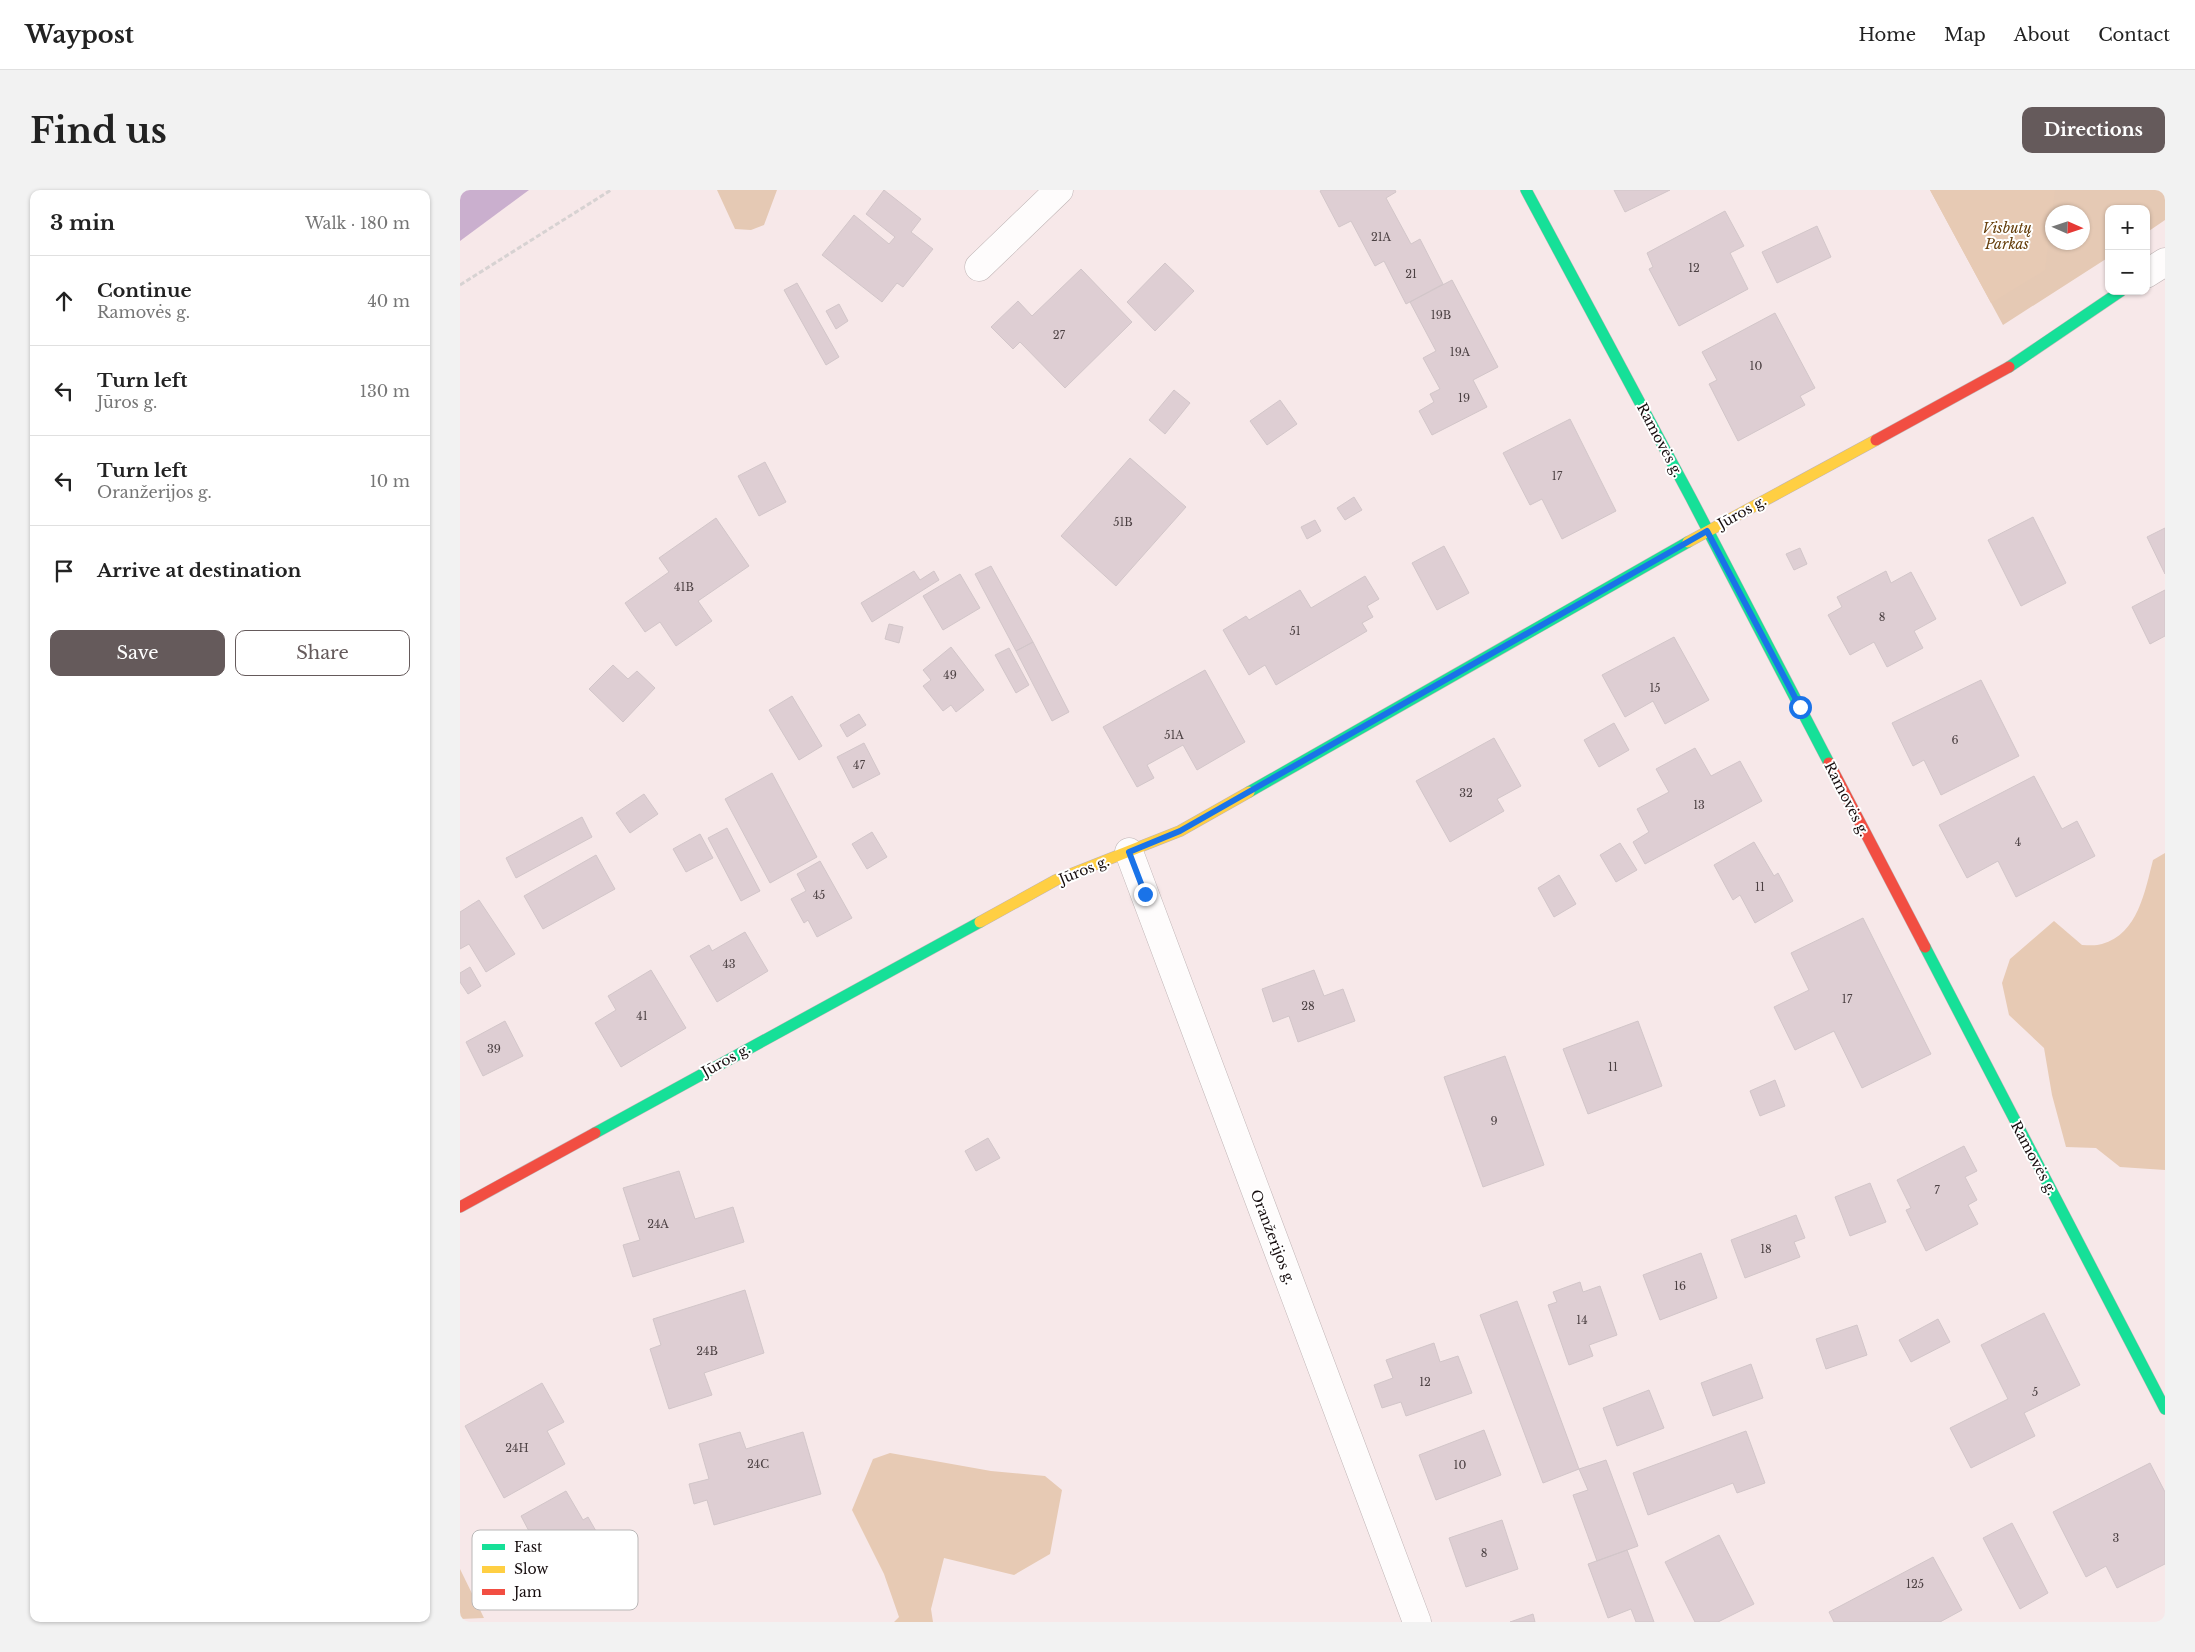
<!DOCTYPE html>
<html lang="en">
<head>
<meta charset="utf-8">
<style>
  :root { --surface:#fff; --page:#f2f2f2; --text:#222; --muted:#767676; --line:#e0e0e0; --accent:#655a5b }
  body { margin:0; font-family:"Libre Baskerville",serif; background:var(--page); color:var(--text) }
  .controls { position:absolute; right:15px; top:15px; display:grid; overflow:hidden; border-radius:10px; box-shadow:0 1px 4px #0004 }
  .controls button { width:45px; height:45px; display:grid; place-items:center; padding:0; border:0; border-bottom:1px solid var(--line); background:var(--surface); color:var(--text); font:25px sans-serif }
  .compass { position:absolute; left:1585px; top:15px; width:45px; height:45px; border-radius:50%; background:var(--surface); box-shadow:0 1px 4px #0004; rotate:93deg }
  .stop { position:absolute; width:15px; height:15px; margin:-11px; border:4px solid #1a73e8; border-radius:50%; background:#fff }
  .stop.end { background:#1a73e8; border-color:#fff; box-shadow:0 1px 5px #0008 }
  .list { margin:0; padding:0; list-style:none }
  h2 { display:flex; justify-content:space-between; align-items:center; height:65px; margin:0; padding:0 20px; font-size:21px }
  h2 small { font-size:16px; font-weight:400; color:var(--muted) }
  .list li { display:grid; grid-template-columns:32px 1fr auto; gap:15px; align-items:center; box-sizing:border-box; height:90px; padding:0 20px; border-top:1px solid var(--line) }
  .list b { display:block; font-size:19px; white-space:nowrap }
  .list p { margin:0; font-size:16px; white-space:nowrap; color:var(--muted) }
  .list em { font-size:16px; font-style:normal; color:var(--muted) }
  .actions { display:flex; gap:10px; padding:15px 20px }
  .actions a { flex:1; padding:11px 0; border:1px solid var(--accent); border-radius:10px; text-align:center; font-size:18px; color:var(--accent) }
  .actions .main { background:var(--accent); color:#fff }
  .icon { flex:none; width:28px; height:28px; fill:none; stroke:currentColor; stroke-width:2; stroke-linecap:round; stroke-linejoin:round }
  .map { position:relative; flex:none; width:1705px; height:1432px; overflow:hidden; border-radius:10px }
  header { display:flex; align-items:center; gap:30px; box-sizing:border-box; height:70px; padding:0 25px; background:var(--surface); border-bottom:1px solid var(--line) }
  header strong { font-size:24px }
  nav { display:flex; gap:28px; margin-inline-start:auto; font-size:18px }
  .intro { display:flex; align-items:center; justify-content:space-between; box-sizing:border-box; height:120px; padding:0 30px }
  h1 { margin:0; font-size:35px }
  .button { padding:12px 22px; border-radius:10px; background:var(--accent); color:#fff; font-size:18px; font-weight:700 }
  main { display:flex; gap:30px; padding:0 30px }
  aside { flex:1; background:var(--surface); border-radius:10px; box-shadow:0 1px 4px #0004 }
  .map>svg:first-child { display:block }
  .green { fill:#e5c9b4; fill-rule:evenodd }
  .forest { fill:#e7cab4 }
  .water { fill:#caafce }
  .building { fill:#deced3; stroke:#d2c6c9 }
  .lines { fill:none; stroke-linecap:round; stroke-linejoin:round }
  .street-casing { stroke:#bfb4b5; stroke-width:29 }
  .fast-casing { stroke:#bfb4b5; stroke-width:12 }
  .slow-casing { stroke:#bfb4b5; stroke-width:12 }
  .jam-casing { stroke:#bfb4b5; stroke-width:12 }
  .path { stroke:#d7d2d2; stroke-width:3; stroke-dasharray:5 2.5; stroke-linecap:butt }
  .street { stroke:#fefcfc; stroke-width:28 }
  .fast { stroke:#16e098; stroke-width:11 }
  .slow { stroke:#ffcf43; stroke-width:11 }
  .jam { stroke:#f24e42; stroke-width:11 }
  .route { stroke:#1a73e8; stroke-width:6 }
  .labels { text-anchor:middle; stroke-width:4; stroke-linejoin:round; paint-order:stroke }
  .number-label { font-size:11px; fill:#4c4143 }
  .park-label { font-size:14px; font-style:italic; fill:#653e0b; stroke:#fff }
  .street-label { font-size:14px; fill:#170e0f; stroke:#fff }
  .key { fill:#fff; stroke:#b9b7b7; stroke-width:1 }
  .key-label { font-size:14px; fill:#170e0f }
</style>
</head>
<body>
<header>
<strong>Waypost</strong>
<nav><a>Home</a><a>Map</a><a>About</a><a>Contact</a></nav>
</header>
<div class="intro"><h1>Find us</h1><a class="button">Directions</a></div>
<main>
<aside>
<h2>3 min<small>Walk · 180 m</small></h2>
<ul class="list">
<li><svg class="icon" aria-label="ahead" viewBox="0 0 24 24"><path d="M12 20V5M6 11l6-6 6 6"/></svg><div><b>Continue</b><p>Ramovės g.</p></div><em>40 m</em></li>
<li><svg class="icon" aria-label="left" viewBox="0 0 24 24"><path d="M17 20v-9H6M10 6l-5 5 5 5"/></svg><div><b>Turn left</b><p>Jūros g.</p></div><em>130 m</em></li>
<li><svg class="icon" aria-label="left" viewBox="0 0 24 24"><path d="M17 20v-9H6M10 6l-5 5 5 5"/></svg><div><b>Turn left</b><p>Oranžerijos g.</p></div><em>10 m</em></li>
<li><svg class="icon" aria-label="arrive" viewBox="0 0 24 24"><path d="M6 21V4h12l-3 4 3 4H6"/></svg><div><b>Arrive at destination</b></div></li>
</ul>
<div class="actions"><a class="main">Save</a><a>Share</a></div>
</aside>
<div class="map">
<svg width="1705" height="1432" viewBox="0 0 1705 1432">
  <rect width="100%" height="100%" fill="#f7e8e9"/>
  <path class="green" d="M257 0H317L304 35 291 40 275 39Z
    M1470 0H1705V30L1686 43V19H1649V67L1543 135ZM1592 22H1622V52H1592Z"/>
  <path class="forest" d="M1470 0H1595L1585 80 1531 113Z
    M1705 663V980L1660 977 1636 958 1606 957 1592 905 1584 858 1549 825 1542 793 1550 769 1594 731 1622 755C1628 755 1636 756 1642 754 1678 744 1685 701 1693 670Z
    M430 1263 531 1281 585 1286 602 1300 590 1364 554 1385 484 1368 471 1419 473 1432H434L439 1427 424 1384 392 1320 413 1269Z
    M0 1379 24 1428 0 1429Z"/>
  <path class="water" d="M0 0H69L0 51Z"/>
  <path class="building" d="M424 0 461 29 451 42 473 59 443 97 437 93 422 112 362 65 394 25 429 54 435 47 406 24Z
    M862 0H935L936 2 926 8 951 54 960 49 983 94 946 114 924 71 915 76 891 31 879 37 860 1Z
    M1154 0H1210L1165 22Z
    M1265 21 1284 56 1270 63 1288 99 1219 136 1189 79 1193 77 1187 63Z
    M1357 36 1371 67 1317 93 1302 62Z
    M705 73 734 101 695 141 667 112Z
    M621 79 672 132 605 198 560 152 553 159 531 137 558 111 572 126Z
    M992 90 1038 177 1013 190 1027 217 972 245 959 221 974 212 970 204 980 199 963 168 976 161 950 112Z
    M337 93 379 167 366 175 324 100Z
    M379 114 388 131 376 139 366 121Z
    M1315 123 1355 198 1340 206 1345 215 1278 251 1249 194 1257 190 1242 162Z
    M714 200 730 213 705 244 689 230Z
    M820 210 837 234 807 255 790 231Z
    M1110 229 1156 321 1102 349 1082 309 1070 315 1043 263Z
    M670 268 726 317 656 396 601 346Z
    M305 272 326 312 299 326 278 286Z
    M894 307 902 320 885 330 877 318Z
    M1573 327 1606 393 1561 416 1528 350Z
    M256 328 289 376 238 411 252 431 216 456 200 432 185 442 165 413 209 382 199 368Z
    M855 330 861 341 847 349 841 337Z
    M1705 338V384L1687 347Z
    M984 356 1009 403 977 420 952 373Z
    M1340 358 1347 374 1334 380 1326 364Z
    M531 376 573 452 556 461 515 384Z
    M454 381 460 390 474 381 479 390 412 432 401 413Z
    M1426 381 1431 393 1451 382 1476 429 1454 441 1463 458 1427 477 1414 452 1390 465 1368 425 1382 417 1377 407Z
    M500 384 520 418 483 440 463 406Z
    M905 386 919 409 907 416 913 427 902 433 907 441 816 495 805 475 789 485 763 440 786 426 789 430 840 400 851 418Z
    M1705 400V446L1690 454 1672 417Z
    M429 434 443 437 439 453 425 449Z
    M1214 447 1249 510 1205 534 1193 511 1165 527 1142 485Z
    M573 452 609 522 592 531 556 461Z
    M491 457 524 500 496 522 491 515 483 521 463 496 471 490 463 480Z
    M549 458 569 495 556 503 535 465Z
    M153 475 168 489 177 481 195 498 163 532 129 499Z
    M745 480 785 552 737 580 723 555 687 575 694 588 677 597 643 537Z
    M1521 490 1559 566 1481 605 1464 570 1453 576 1432 533Z
    M332 506 362 556 339 570 309 520Z
    M399 524 406 535 387 547 380 535Z
    M1154 533 1169 560 1139 577 1124 550Z
    M1034 548 1061 596 1037 609 1044 621 990 652 956 591Z
    M404 553 420 584 393 598 377 567Z
    M1235 558 1251 586 1280 571 1302 611 1185 674 1173 652 1189 642 1177 619 1209 602 1196 579Z
    M312 583 357 667 310 693 265 609Z
    M1574 586 1602 639 1617 631 1635 666 1556 707 1538 671 1507 688 1479 635Z
    M184 604 198 624 170 643 156 623Z
    M122 627 132 647 56 688 46 668Z
    M267 638 300 701 281 711 248 648Z
    M412 642 427 667 407 679 392 654Z
    M240 644 253 668 226 682 213 659Z
    M1294 652 1314 686 1318 683 1333 711 1295 733 1280 705 1273 710 1254 675Z
    M1160 653 1177 680 1156 692 1140 665Z
    M136 665 155 699 83 739 64 706Z
    M360 671 392 728 357 747 348 730 344 733 331 709 346 701 337 684Z
    M1099 685 1116 714 1094 727 1078 698Z
    M19 710 55 764 26 782 9 754 0 759V722Z
    M1403 728 1471 864 1402 898 1374 841 1335 860 1314 817 1349 800 1331 763Z
    M285 742 308 781 257 812 230 766 249 755 252 761Z
    M10 777 21 796 8 804 0 792V783Z
    M191 780 226 838 161 877 135 833 156 820 148 806Z
    M854 780 864 806 883 799 895 831 838 852 829 826 813 832 802 799Z
    M45 831 63 866 23 886 6 852Z
    M1178 831 1202 896 1128 924 1103 859Z
    M1045 866 1084 975 1023 997 984 887Z
    M1315 890 1325 916 1300 926 1290 901Z
    M528 948 540 968 516 981 505 961Z
    M1504 956 1517 981 1505 987 1517 1010 1508 1015 1518 1034 1466 1061 1446 1020 1451 1018 1437 990Z
    M219 981 235 1029 273 1017 284 1052 173 1087 163 1055 180 1050 163 998Z
    M1410 993 1426 1032 1390 1046 1375 1007Z
    M1336 1025 1345 1048 1334 1052 1340 1067 1285 1088 1271 1050Z
    M1241 1063 1257 1108 1200 1130 1183 1085Z
    M1120 1092 1123 1102 1140 1096 1157 1145 1129 1155 1133 1166 1109 1175 1088 1115 1097 1112 1093 1102Z
    M285 1100 304 1163 244 1183 252 1205 209 1219 190 1159 201 1155 193 1129Z
    M1057 1111 1119 1279 1083 1293 1020 1125Z
    M1584 1123 1620 1195 1564 1223 1575 1246 1511 1278 1490 1238 1548 1209 1521 1155Z
    M1478 1129 1490 1152 1451 1172 1439 1150Z
    M1397 1135 1407 1165 1366 1179 1356 1149Z
    M974 1153 980 1172 998 1166 1012 1203 946 1226 941 1212 922 1218 914 1195 933 1188 926 1170Z
    M1291 1174 1303 1208 1253 1226 1241 1193Z
    M82 1193 104 1232 87 1241 105 1274 44 1308 5 1236Z
    M1189 1200 1204 1238 1157 1256 1143 1218Z
    M1024 1240 1041 1285 976 1310 959 1265Z
    M1286 1241 1305 1293 1277 1303 1273 1293 1188 1325 1173 1283Z
    M280 1242 286 1259 343 1242 361 1304 254 1335 247 1310 234 1314 229 1294 249 1289 239 1254Z
    M1146 1270 1178 1356 1137 1371 1113 1305 1128 1300 1119 1279Z
    M1690 1273 1705 1302V1374L1657 1398 1646 1376 1626 1387 1593 1322Z
    M106 1301 123 1330 128 1327 153 1371 82 1410 60 1370 79 1360 61 1326Z
    M1042 1330 1058 1379 1006 1397 989 1348Z
    M1552 1333 1588 1403 1560 1419 1523 1348Z
    M1259 1345 1294 1414 1258 1432H1235L1205 1372Z
    M1167 1360 1194 1432H1176L1171 1419 1148 1428 1128 1374Z
    M1473 1367 1502 1420 1480 1432H1374L1369 1422Z
    M1073 1424 1075 1432H1050Z"/>
  <g class="lines">
    <g class="street-casing">
      <path id="street" d="M519 77 599 0
        M1686 84 1705 72
        M669 662 957 1432"/>
    </g>
    <g class="fast-casing">
      <path id="fast" d="M1066 0 1231 308 1369 573
        M1549 177 1661 101
        M789 602 1228 352
        M1465 757 1705 1219
        M135 943 520 732"/>
    </g>
    <g class="slow-casing">
      <path id="slow" d="M1228 352 1416 250
        M520 732 596 690 720 641 789 602"/>
    </g>
    <g class="jam-casing">
      <path id="jam" d="M1416 250 1549 177
        M1369 573 1465 757
        M0 1017 135 943"/>
    </g>
    <path class="path" d="M0 95 151 0"/>
    <use href="#street" class="street"/>
    <use href="#fast" class="fast"/>
    <use href="#slow" class="slow"/>
    <use href="#jam" class="jam"/>
  </g>
  <g class="lines">
    <path class="route" d="M685 704 669 662 720 641 1247 341 1340 517"/>
  </g>
  <g class="labels">
    <g class="number-label">
      <text x="921" y="51">21A</text>
      <text x="1234" y="82">12</text>
      <text x="951" y="88">21</text>
      <text x="981" y="129">19B</text>
      <text x="599" y="149">27</text>
      <text x="1000" y="166">19A</text>
      <text x="1296" y="180">10</text>
      <text x="1004" y="212">19</text>
      <text x="1097" y="290">17</text>
      <text x="663" y="336">51B</text>
      <text x="224" y="401">41B</text>
      <text x="1422" y="431">8</text>
      <text x="835" y="445">51</text>
      <text x="490" y="489">49</text>
      <text x="1195" y="502">15</text>
      <text x="714" y="549">51A</text>
      <text x="1495" y="554">6</text>
      <text x="399" y="579">47</text>
      <text x="1006" y="607">32</text>
      <text x="1239" y="619">13</text>
      <text x="1558" y="656">4</text>
      <text x="1300" y="701">11</text>
      <text x="359" y="709">45</text>
      <text x="269" y="778">43</text>
      <text x="1387" y="813">17</text>
      <text x="848" y="820">28</text>
      <text x="182" y="830">41</text>
      <text x="34" y="863">39</text>
      <text x="1153" y="881">11</text>
      <text x="1034" y="935">9</text>
      <text x="1477" y="1004">7</text>
      <text x="198" y="1038">24A</text>
      <text x="1306" y="1063">18</text>
      <text x="1220" y="1100">16</text>
      <text x="1122" y="1134">14</text>
      <text x="247" y="1165">24B</text>
      <text x="965" y="1196">12</text>
      <text x="1575" y="1206">5</text>
      <text x="57" y="1262">24H</text>
      <text x="298" y="1278">24C</text>
      <text x="1000" y="1279">10</text>
      <text x="1656" y="1352">3</text>
      <text x="1024" y="1367">8</text>
      <text x="1455" y="1398">125</text>
    </g>
    <g class="park-label">
      <text x="1547" y="43">Visbutų<tspan x="1547" dy="16">Parkas</tspan></text>
    </g>
    <g class="street-label">
      <text transform="translate(1200 250) rotate(62)" y="5">Ramovės g.</text>
      <text transform="translate(1282 322) rotate(-29)" y="5">Jūros g.</text>
      <text transform="translate(1387 609) rotate(63)" y="5">Ramovės g.</text>
      <text transform="translate(624 680) rotate(-22)" y="5">Jūros g.</text>
      <text transform="translate(266 870) rotate(-29)" y="5">Jūros g.</text>
      <text transform="translate(1574 968) rotate(62)" y="5">Ramovės g.</text>
      <text transform="translate(813 1047) rotate(69)" y="5">Oranžerijos g.</text>
    </g>
  </g>
  <rect x="12" y="1340" width="166" height="80" rx="8" class="key"/>
  <rect x="22" y="1354" width="23" height="6" fill="#16e098"/>
  <rect x="22" y="1376" width="23" height="7" fill="#ffcf43"/>
  <rect x="22" y="1399" width="23" height="6" fill="#f24e42"/>
  <g class="key-label">
    <text x="54" y="1362">Fast</text>
    <text x="54" y="1384">Slow</text>
    <text x="54" y="1407">Jam</text>
  </g>
</svg>
<div class="controls">
<button>+</button>
<button>−</button>
</div>
<svg class="compass" viewBox="-18 -18 36 36"><path d="M0-13l5 13h-10z" fill="#e53935"/><path d="M0 13l5-13h-10z" fill="#767676"/></svg>
<div class="stop" style="left:1340px;top:517px"></div>
<div class="stop end" style="left:685px;top:704px"></div>
</div>
</main>
</body>
</html>
